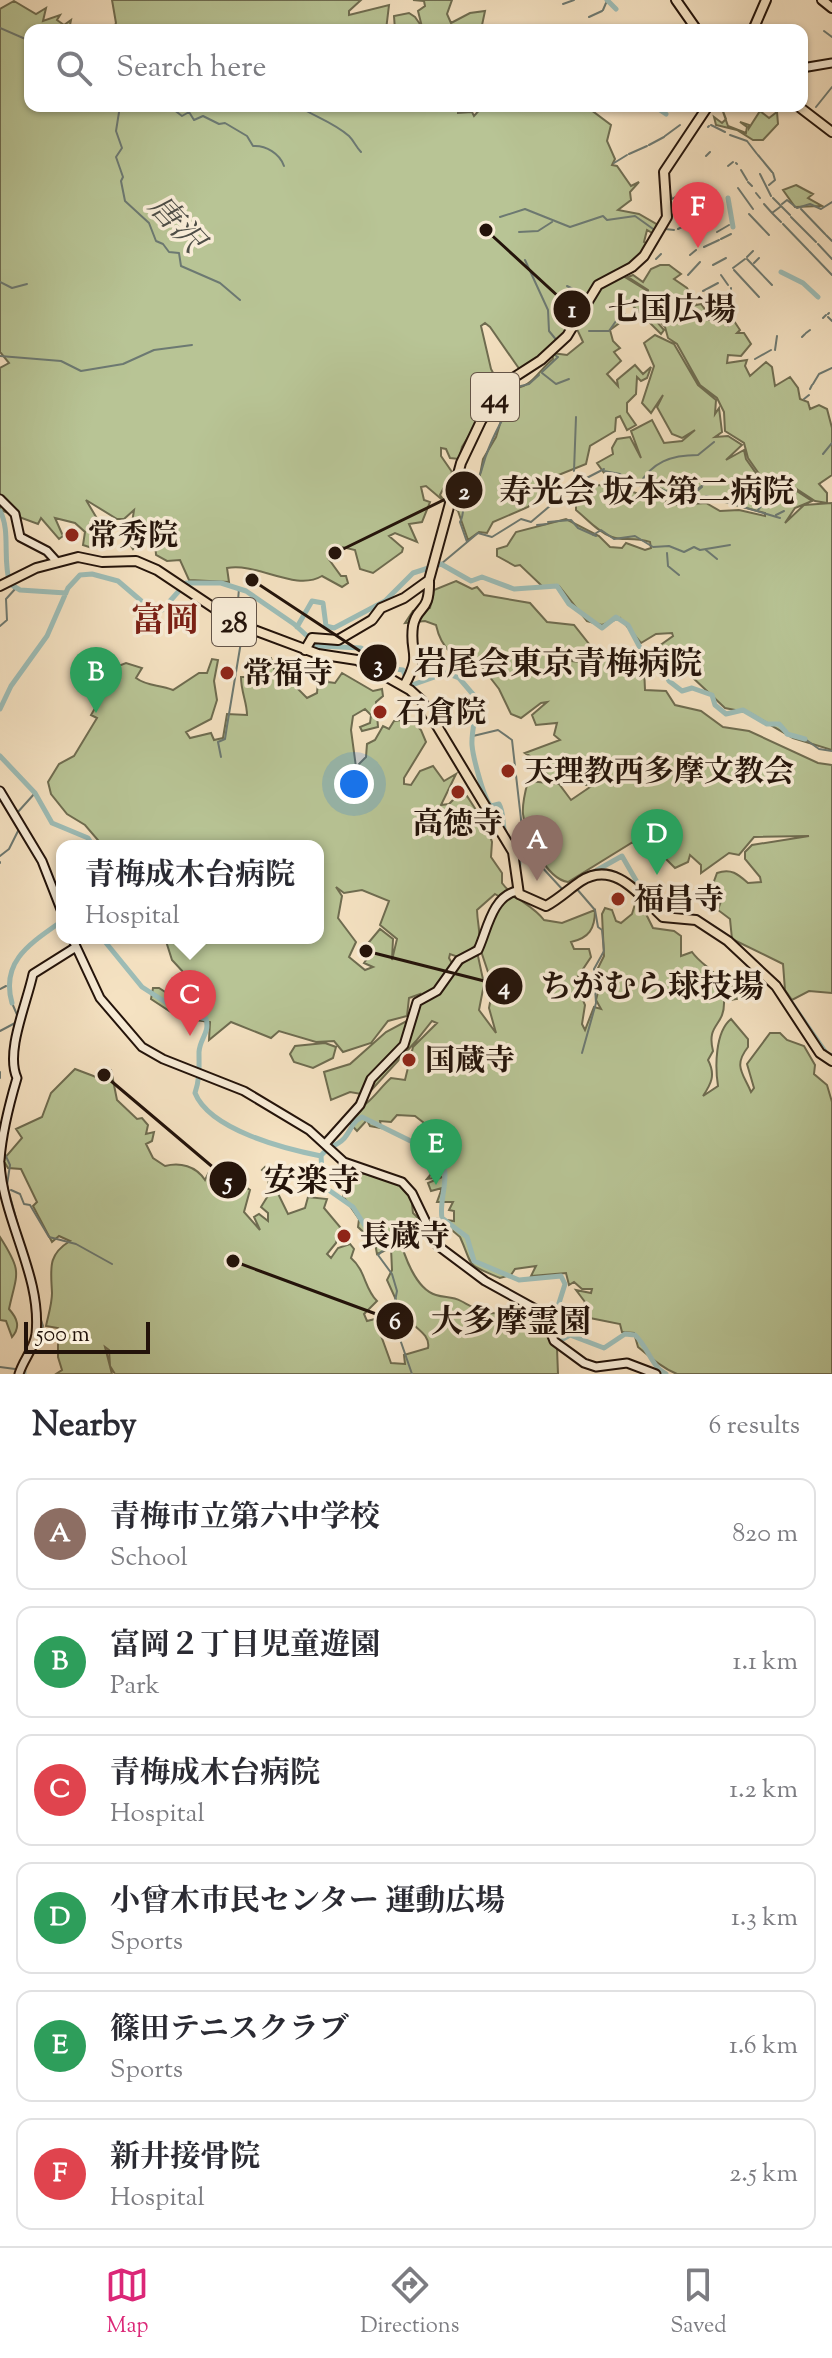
<!DOCTYPE html>
<html lang="en">
<head>
<meta charset="utf-8">
<style>
  :root { --surface:#fff; --page:#f2f2f3; --text:#2b2b33; --muted:#7c7c81; --line:#e1e1e2; --accent:#db2777 }
  body { margin:0; font-family:"Sorts Mill Goudy","Noto Serif JP",serif; background:var(--page); color:var(--text) }
  .scale { position:absolute; left:24px; bottom:20px; width:126px; box-sizing:border-box; padding-left:8px; border:4px solid #23130a; border-top:0; font-size:22px; line-height:28px; white-space:nowrap; color:#23130a; -webkit-text-stroke:6px #f8ecd7; paint-order:stroke }
  .you { position:absolute; left:354px; top:784px; width:28px; height:28px; margin:-20px; border:6px solid #fff; border-radius:50%; background:#1a73e8; box-shadow:0 0 0 12px #1a73e833 }
  .badge { display:grid; place-items:center; width:52px; height:52px; border-radius:50%; background:var(--accent); color:#fff; font-size:26px; font-weight:700 }
  .pin { position:absolute; translate:-50% -66px; filter:drop-shadow(0 2px 4px #0008) }
  .pin::after { content:''; position:absolute; top:42px; width:28px; height:24px; background:inherit; clip-path:polygon(0 0,100% 0,50% 100%) }
  .popup { position:absolute; left:56px; top:840px; width:268px; height:104px; box-sizing:border-box; display:grid; place-content:center; border-radius:16px; background:var(--surface); filter:drop-shadow(0 2px 6px #0005); font-size:26px; white-space:nowrap; color:var(--muted) }
  .popup b { font-size:30px; color:var(--text) }
  .popup::after { content:''; position:absolute; left:50%; top:100%; margin-left:-16px; border:16px solid transparent; border-top-color:var(--surface) }
  .list { margin:0; padding:0; list-style:none }
  h2 { display:flex; justify-content:space-between; align-items:center; height:104px; margin:0; padding:0 32px; font-size:34px }
  h2 small { font-size:26px; font-weight:400; color:var(--muted) }
  .list li { display:grid; grid-template-columns:52px 1fr auto; gap:24px; align-items:center; box-sizing:border-box; height:112px; margin:0 16px 16px; padding:0 16px; border:2px solid var(--line); border-radius:16px }
  .list b { display:block; font-size:30px; white-space:nowrap }
  .list p { margin:0; font-size:26px; white-space:nowrap; color:var(--muted) }
  .list em { font-size:26px; font-style:normal; color:var(--muted) }
  .icon { flex:none; width:44px; height:44px; fill:none; stroke:currentColor; stroke-width:2; stroke-linecap:round; stroke-linejoin:round }
  .map { position:relative; flex:none; width:832px; height:1374px; overflow:hidden }
  .search { position:absolute; background:var(--surface); box-shadow:0 2px 6px #0004; left:24px; right:24px; top:24px; height:88px; display:flex; align-items:center; gap:20px; box-sizing:border-box; padding:0 28px; border-radius:16px; color:var(--muted); font-size:30px }
  .sheet { height:872px; background:var(--surface) }
  nav { display:flex; justify-content:space-around; align-items:center; box-sizing:border-box; height:112px; border-top:2px solid var(--line); background:var(--surface); font-size:22px; color:var(--muted) }
  nav a { display:grid; justify-items:center; gap:4px }
  nav .on { color:var(--accent) }
  .map>svg:first-child { display:block }
  .green { fill:#b8c495; stroke:#6e6c50; stroke-width:2; fill-rule:evenodd }
  .lines { fill:none; stroke-linecap:round; stroke-linejoin:round }
  .stream { stroke:#6c7972; stroke-width:2 }
  .river { stroke:#9dbdb7; stroke-width:5 }
  .secondary-casing { stroke:#23130a; stroke-width:11 }
  .primary-casing { stroke:#23130a; stroke-width:12 }
  .secondary { stroke:#f8ecd7; stroke-width:7 }
  .primary { stroke:#f5e2c2; stroke-width:8 }
  .poi-dot { fill:#8f2418; stroke:#f8ecd7; stroke-width:3 }
  .labels { text-anchor:middle; stroke-width:7; stroke-linejoin:round; paint-order:stroke }
  .shield { fill:#f8ecd7; stroke:#635448; stroke-width:2 }
  .shield-label { font-size:28px; font-weight:bold; fill:#23130a }
  .poi-label { font-size:30px; font-weight:bold; fill:#23130a; stroke:#f8ecd7; text-anchor:start }
  .water-label { font-size:32px; font-style:italic; fill:#4e4e47; stroke:#f8ecd7 }
  .quarter-label { font-size:34px; font-weight:bold; fill:#7a1f14; stroke:#f8ecd7 }
  .leader { fill:none; stroke:#23130a; stroke-width:3 }
  .callout-dot { fill:#23130a; stroke:#f8ecd7; stroke-width:3 }
  .mark-label { font-size:24px; text-anchor:middle; font-weight:bold; fill:#fff }
  .callout-label { font-size:32px; text-anchor:middle; font-weight:bold; fill:#23130a; stroke:#f8ecd7; stroke-width:7; stroke-linejoin:round; paint-order:stroke }
</style>
</head>
<body>
<div class="map">
<svg width="832" height="1374" viewBox="0 0 832 1374">
  <rect width="100%" height="100%" fill="#f5e2c2"/>
  <filter id="stains"><feTurbulence type="fractalNoise" baseFrequency=".0025" numOctaves="4"/><feColorMatrix values="0 0 0 0 .2 0 0 0 0 .09 0 0 0 0 .02 0 0 0 .5 -.17"/></filter>
  <radialGradient id="worn" r=".72"><stop offset=".6" stop-color="#630" stop-opacity="0"/><stop offset="1" stop-color="#630" stop-opacity=".3"/></radialGradient>
  <path class="green" d="M361 0 349 11V15L389 5 386 30H113L116 23 112 0Z
    M413 0H452L447 14 451 23 470 13 485 11 481 30H395L394 16 409 13 415 17 422 27 418 11 425 6 424 1Z
    M14 1 36 14 46 8 43 21 60 15 57 20 64 25 71 20 69 30H30V106H458V113L472 112 474 116 483 106H576L580 110 587 107 611 125 607 141 615 159 612 165 617 166 631 186 639 182 630 192 631 200 618 210 639 214 658 225 654 234 647 230 644 242 649 244 639 260 606 277 576 306C573 334 543 356 520 370L490 327 485 323 481 326 491 369 500 386 490 402 478 396 472 400 480 418 462 447 459 459 450 458 446 449 441 448V456L452 472 440 495 446 503 426 486 421 487 424 500 430 502 422 522 409 524 417 542 395 533 389 536 403 548 402 552 373 573 360 569 355 550 338 546 328 558 341 576H346L348 583 342 587 322 576C295 592 257 562 227 568L229 582 189 580 180 560 167 561 156 555 155 539 147 533 133 549 129 543 134 510 124 519H117L86 500 111 542 109 546 92 548 83 545 85 532 75 523 55 518 63 536 59 539 41 518 38 524 0 510V368L9 363 0 352V9Z
    M721 106 728 126 746 133 747 127 740 122 749 125V128L760 111 769 118 777 112 778 124 763 140H753L737 130 716 125 714 117 722 123 726 119Z
    M796 185 813 194 808 198 822 206 795 207 783 190Z
    M660 265H669L681 274 674 279 687 288 696 305 701 304 709 315 707 320H720L728 326 734 321 740 330 737 333H744L751 344 741 356 728 355 727 363 747 360 745 366 750 376 766 362 772 367 775 386 790 377 798 388 800 399 808 402 810 409 819 405 827 409 832 428V475L819 484 827 493V503L815 501 792 486 766 484 748 458 744 443 725 431 724 412 717 398 700 385 677 344 668 338 665 327 649 309 648 290 628 277 633 275 643 282 651 269Z
    M623 276 646 290 647 310 664 330 661 334 628 301 621 310 630 320 621 322 610 330 613 341 620 348 614 352 621 361 607 374 618 386 617 380 635 365 643 374 651 367 647 378 641 381 637 377 636 394 627 403V412L636 425 627 430 620 416 616 418 615 431 590 446 586 464 551 478 550 486 528 507 493 522 487 533 479 532 468 540 458 511 453 507 458 488 466 491 480 475 483 459 496 437 504 411 518 395 517 388C533 385 540 369 553 359L552 353 567 355 583 342 576 327 598 287Z
    M655 335 674 344 698 385 716 400 715 414 719 408 722 432 715 437 728 436 742 445 726 460 744 450 746 459 765 486 792 488 812 501 795 508 785 523 804 505 832 503V750L793 738 750 713 725 708 674 660 658 655 659 646 673 636 672 633 656 634 641 643 620 618 602 625 587 621 559 586 543 587 520 565 515 566 497 556V549L507 546 516 532 566 519 599 536 610 547 622 548 626 543 645 550 651 548 650 542C634 537 621 541 612 537 598 532 587 519 576 510V493L598 485 615 487 678 505 706 503 720 511 739 510 765 516V513L706 497 702 500 682 499 657 487 604 473 597 463 613 454 612 448 617 439 630 437 641 458 631 431 652 420 664 443 682 441 695 430 682 438 672 434 657 407 663 395 651 413 642 403 654 366 644 343Z
    M456 581 472 589 477 587 484 595 530 603 547 622 574 625 589 644 571 661C589 664 590 659 603 659 615 660 623 663 636 659L644 667 645 690 666 691 675 705 701 711 723 727 749 731 818 763 832 765V993L809 991 792 1000 785 990 783 964 732 939 730 919 718 910 723 895 713 884 717 873C731 868 738 874 748 883L761 882 760 877 745 859V852L752 845 809 836 754 837 739 855 729 853 701 873V865L690 855 688 862 675 868 664 857 653 856 633 842 568 882C546 879 525 834 523 814 522 803 525 792 528 781L559 784 571 800 593 785C579 785 561 787 549 776 539 767 538 760 525 753L560 740 554 735 557 723 536 725 532 715 547 702 541 703 521 718 511 714 499 689 478 662C454 661 441 648 436 625L425 621 405 623 413 611 430 608 434 590Z
    M251 658H271L275 672 280 674 291 663H297L294 685 307 698 317 693 319 670 324 671 328 682 335 683 342 673 373 691 382 689 383 696 376 702 378 727 362 731 360 727 370 723 371 715 365 709 353 716 351 730 356 767 366 757 367 744 375 740 383 726 389 729 394 721 410 719 421 730 426 742 404 778V784L411 785 420 771 433 766 444 781 456 774 441 805 449 804 456 797 467 796 487 827 492 842 491 857 502 873V883C514 900 532 904 544 920L562 923 595 910C595 929 589 938 571 942L574 949H589L591 957 577 978 584 983 580 993 585 1005 582 1024 585 1030 594 1007 601 1009 596 1000 600 984 615 988 617 984 596 972 604 956 602 914 605 908 612 910 616 921 621 923 632 914 636 901 641 898 648 905 646 914 653 928 674 931 681 936V956L692 952C701 965 717 971 725 987L738 984 737 999 724 1001C725 1027 706 1023 713 1051L708 1060C716 1075 711 1084 703 1096L718 1086C715 1067 715 1032 731 1019L748 1039V1047C733 1066 743 1073 751 1092L754 1088 747 1064 770 1033H780L787 1040 804 1046 815 1065 814 1074 827 1085 832 1102V1374H677C662 1368 650 1357 638 1347L634 1333 622 1332 620 1324 585 1317 580 1312 585 1302 576 1290 591 1293 592 1289H582L574 1282 569 1285 566 1273 531 1276 536 1266 515 1269 511 1275 500 1278C464 1263 474 1268 460 1237L439 1219 454 1221V1211L449 1210 453 1202H437L442 1188 431 1191 428 1183 442 1177 427 1179 441 1162 434 1151 440 1145 437 1141 431 1142V1147L422 1144 428 1138V1126L415 1116 397 1115 391 1122 380 1121 381 1128 370 1126 367 1120 357 1131 346 1119 348 1112C368 1109 378 1089 391 1078L405 1080 413 1047 437 1023 432 1021 416 1041 367 1095 350 1092 331 1100 324 1072 350 1064 386 1032 416 1016 420 994 409 998 407 1016 388 1021 371 1043 343 1052 334 1041 316 1042 279 1031 271 1038 231 1022 209 1040 210 1022 180 1018 151 999 153 988H159L190 1008 185 974 172 960 165 938H318V846H103L85 825 67 814 51 794 48 782 59 764 74 756 97 718 91 715 105 691 113 668 126 663 142 668 136 678C148 687 159 684 173 690L199 673H207L212 659 218 660 214 681 217 700 211 719 186 732 190 738 211 733 214 740 223 738 227 714 247 715C247 702 241 692 241 677H255L258 669 249 665ZM336 887 344 893 362 890 389 901 380 925 397 939 392 960 393 939 380 929 364 948 369 956 364 963 373 967 365 970 349 957 356 942 338 918 342 896ZM495 894 500 897 480 948 493 987 489 1008 496 1033 479 1010 484 984 478 956 472 955 451 974 453 965 449 958 450 954 458 957C488 942 478 937 477 910Z
    M325 1043 336 1047 333 1058 313 1068 294 1062 290 1054 295 1046Z
    M75 1069 104 1080 108 1074 104 1069 111 1070 117 1100 137 1119 142 1118 148 1125 146 1134 154 1132 152 1141 146 1144 153 1158 165 1166C180 1162 196 1166 205 1180L208 1174 214 1191 221 1194 219 1198 223 1194H235L240 1183 250 1190 244 1212 260 1230 254 1217 259 1214 268 1221V1213L261 1207 269 1194 268 1175 262 1170 265 1167 288 1214 305 1208 308 1197 327 1199 324 1208 340 1227 336 1243 327 1254 331 1258 338 1248 350 1244 354 1249 351 1258C366 1271 364 1288 377 1301L364 1314 367 1321 375 1319 391 1363 405 1364 404 1355 428 1348C430 1338 422 1332 415 1326L401 1328 397 1302 387 1280 392 1270 391 1248 377 1254 375 1243 358 1227 359 1219 343 1196 351 1180 366 1172 399 1183 411 1195 413 1213 422 1222 409 1228 407 1223 401 1225 398 1233C403 1252 415 1289 436 1295 445 1298 452 1296 461 1301 478 1310 486 1316 507 1312L510 1325 516 1326 519 1319 546 1320 557 1348 558 1374H115L110 1366 109 1350 105 1347 112 1374H56L62 1370 58 1357V1328L46 1326C48 1316 52 1304 52 1293 51 1269 47 1255 70 1241L59 1236 52 1242 33 1206 37 1202 21 1169 8 1168 3 1160 22 1138 16 1129 42 1117 51 1093Z
    M0 1237C23 1273 17 1272 9 1309 17 1318 21 1327 12 1337L6 1321 0 1320Z"/>
  <g class="lines">
    <path class="stream" d="M606 1 607 0
      M563 4 574 0
      M603 10 606 3
      M589 17 602 11
      M578 27 579 30
      M0 28 30 41
      M824 31 832 37
      M120 106 116 131 122 148 116 157 123 177 121 181 125 201 149 223 156 241 163 244 169 252 179 253 181 266 220 283 240 300
      M169 106 182 116 189 112 194 120 203 116 219 124 225 123 247 136 253 146C266 145 280 154 284 166
      M298 106C315 117 333 122 349 136 354 141 356 147 361 152
      M689 106 690 108
      M816 107 832 87
      M711 125 725 132
      M708 127 709 126
      M730 135 747 141 757 154
      M665 136 680 125
      M649 145 664 137
      M629 154 647 146
      M758 155 772 172
      M706 156 710 152
      M614 163 627 155
      M736 163 737 164
      M728 166 733 162
      M741 170 747 180
      M760 174 771 196
      M748 182 752 186
      M769 185 775 180 773 173
      M738 188 753 209
      M670 193 672 199 677 196
      M756 193 760 198
      M773 198 790 215
      M764 204 772 213 780 207
      M782 204 787 200 797 208 810 204 821 209 832 202
      M801 209 825 234
      M707 210 717 203
      M772 213 781 222
      M749 214 769 235
      M500 217 525 209 570 227 603 216 607 220 635 216 656 231
      M791 217 816 242
      M692 222 705 211
      M783 224 808 250
      M665 229 674 230
      M678 229 690 223
      M519 232 538 231 552 222
      M717 232 729 225
      M826 235 832 241
      M721 239 731 234
      M818 244 832 259
      M704 247 719 240
      M809 251 832 275
      M690 255 696 250
      M747 257 753 251
      M656 259 661 254
      M747 259 772 285
      M525 260 548 310 549 331 558 342
      M754 263 759 258
      M713 265 726 258
      M733 268 745 259
      M734 270 759 297
      M688 275 700 262
      M721 275 728 285
      M0 282 12 288 27 284
      M567 286 573 289 577 312
      M731 288V289
      M703 291 718 283
      M828 314 829 313
      M828 317 832 321
      M823 318 826 315
      M589 331H609L616 321
      M806 333 810 330
      M802 337 805 334
      M775 350 777 336
      M0 356 61 361 81 371 123 364 154 350 192 345
      M755 359 771 350
      M542 372 558 357 553 354
      M542 373 556 384 569 379
      M813 384 819 374 832 368
      M517 387 529 384 539 375
      M810 389 812 385
      M804 399 809 395
      M823 454 832 443
      M574 471 576 417
      M604 471 620 474 642 487H657L682 499 702 500 706 496 780 518
      M639 485C652 462 671 455 698 455L714 442
      M691 496 702 487
      M685 497 706 483
      M757 511 764 503
      M776 515 784 511
      M548 522 571 520 578 528 596 536
      M537 525 547 524
      M593 535 601 530 614 539 635 536 653 547 669 546 684 552 694 547 700 550 730 545
      M467 542 460 522C466 512 461 501 465 492 469 484 478 480 481 472 488 444 502 418 518 394L514 383
      M706 550 717 559
      M667 553 668 566 679 575
      M441 564 478 533 492 537 521 519 531 522 577 483 604 469
      M238 601 239 588
      M238 603 243 617
      M0 626 7 620 6 599 16 588
      M473 736 498 730 512 740 522 828 539 864 563 890
      M805 739 819 749 832 751
      M221 757 218 742 225 739 227 726 243 630
      M17 813 35 793
      M0 856 9 849 19 829
      M0 862V863
      M576 888 595 910 598 927 602 930 604 951 594 969 595 985
      M0 989 6 986
      M12 1003 18 1017
      M0 1031 17 1022
      M582 1053 596 1003 595 987
      M0 1072V1078
      M4 1152 10 1165 7 1185 19 1229
      M11 1190 20 1194 24 1204 30 1205 49 1237 76 1244 112 1264
      M367 1229 377 1246 386 1248 378 1255 392 1274 397 1291 392 1316 412 1374
      M34 1352 43 1326 40 1317
      M0 1367 15 1369
      M22 1371 31 1357"/>
    <path class="river" d="M607 0 616 9
      M654 106 666 114
      M728 198 733 227
      M781 272 803 283 818 297
      M0 511C11 531 2 560 10 584L20 590 66 593
      M297 627 312 601 323 603 326 626 334 628 385 601 413 573 441 564 471 581 482 577 514 589 557 586 569 604 602 628 616 617 628 625 645 657 662 666 669 681 682 691 692 688 712 695 715 705 726 714 743 710 767 724H779L786 732
      M0 709 11 686 47 636 68 588 80 575 92 574 118 581 153 611 162 610 186 583H221L246 591 294 624 318 646 361 648 386 668 403 670 409 686 446 673 459 678 477 699C477 715 471 730 472 745 473 757 484 800 491 806L499 804C504 813 502 820 504 829 508 846 523 851 518 871
      M787 734 805 739
      M0 756 35 793 52 823 88 838 93 846
      M590 874 622 856 641 889 661 911
      M697 917 725 935
      M102 938 142 987 181 1012 206 1019C210 1033 200 1038 199 1052 199 1067 200 1078 195 1093 210 1130 285 1149 321 1156
      M788 998 826 1053 832 1056
      M12 1003C0 961 31 943 62 921
      M321 1156C328 1145 340 1146 346 1136 352 1128 352 1122 362 1117L435 1153C455 1169 438 1198 442 1218L467 1237 474 1261 519 1280 561 1276 565 1284 554 1319 556 1338 561 1340 570 1335 604 1348 625 1334 635 1335C648 1347 651 1366 666 1374
      M321 1156 323 1186 353 1207 367 1229
      M24 1374V1371"/>
    <g class="secondary-casing">
      <path id="secondary" d="M802 68 832 63
        M0 499 15 514 20 537 47 551 57 562
        M0 791 42 861 62 912
        M72 938 100 998 142 1047 163 1059 244 1091 309 1130 344 1162 402 1182 412 1193 437 1245 485 1281 543 1313 554 1341 584 1363 596 1367 627 1363 656 1374
        M326 1143 360 1105 371 1079 404 1045 417 1002 437 991 459 960 478 950C487 931 492 896 517 891
        M0 1160C2 1131 9 1105 17 1078 5 1052 27 1003 33 974L76 947
        M0 1163C3 1221 42 1276 36 1334 34 1349 23 1360 19 1374"/>
    </g>
    <g class="primary-casing">
      <path id="primary" d="M676 0 697 30
        M822 0 832 8
        M753 30 766 0
        M798 106 832 132
        M0 586 36 568 78 557 102 562 136 561 157 570 238 624 318 654 357 660 410 690 422 701 513 852 519 894 546 906C559 899 569 889 581 881 615 859 641 897 663 917L696 920 728 941 776 986 820 1053 832 1061
        M305 650 312 638 338 640 372 620 381 608 404 598 429 580 461 463 481 421 507 382 541 360 567 336 598 285 632 267 644 256 667 217 664 172 708 106
        M404 686C423 652 409 655 413 626 417 604 430 615 429 580"/>
    </g>
    <use href="#secondary" class="secondary"/>
    <use href="#primary" class="primary"/>
  </g>
  <g class="poi-dot">
    <circle cx="72" cy="535" r="8"/>
    <circle cx="227" cy="673" r="8"/>
    <circle cx="380" cy="712" r="8"/>
    <circle cx="508" cy="771" r="8"/>
    <circle cx="458" cy="792" r="8"/>
    <circle cx="618" cy="899" r="8"/>
    <circle cx="409" cy="1060" r="8"/>
    <circle cx="344" cy="1236" r="8"/>
  </g>
  <g class="labels">
    <g class="shield">
      <rect x="471" y="373" width="48" height="48" rx="6"/>
      <rect x="212" y="598" width="44" height="48" rx="6"/>
    </g>
    <g class="shield-label">
      <text x="495" y="407">44</text>
      <text x="234" y="632">28</text>
    </g>
    <g class="poi-label">
      <text x="88" y="545">常秀院</text>
      <text x="243" y="683">常福寺</text>
      <text x="396" y="722">石倉院</text>
      <text x="524" y="781">天理教西多摩文教会</text>
      <text x="458" y="833" text-anchor="middle">高徳寺</text>
      <text x="634" y="909">福昌寺</text>
      <text x="425" y="1070">国蔵寺</text>
      <text x="360" y="1246">長蔵寺</text>
    </g>
    <g class="water-label">
      <text transform="translate(177 223) rotate(47)" y="11">唐沢</text>
    </g>
    <g class="quarter-label">
      <text x="165" y="631">富岡</text>
    </g>
  </g>
  <path class="leader" d="M486 230L572 309M335 553L464 490M252 580L378 663M366 951L504 986M104 1075L228 1180M233 1261L395 1321"/>
  <g class="callout-dot">
    <circle cx="486" cy="230" r="8"/>
    <circle cx="335" cy="553" r="8"/>
    <circle cx="252" cy="580" r="8"/>
    <circle cx="366" cy="951" r="8"/>
    <circle cx="104" cy="1075" r="8"/>
    <circle cx="233" cy="1261" r="8"/>
    <circle cx="572" cy="309" r="20"/>
    <circle cx="464" cy="490" r="20"/>
    <circle cx="378" cy="663" r="20"/>
    <circle cx="504" cy="986" r="20"/>
    <circle cx="228" cy="1180" r="20"/>
    <circle cx="395" cy="1321" r="20"/>
  </g>
  <g class="mark-label">
    <text x="572" y="317">1</text>
    <text x="464" y="499">2</text>
    <text x="378" y="672">3</text>
    <text x="504" y="994">4</text>
    <text x="228" y="1189">5</text>
    <text x="395" y="1329">6</text>
  </g>
  <g class="callout-label">
    <text x="672" y="320">七国広場</text>
    <text x="647" y="502">寿光会 坂本第二病院</text>
    <text x="558" y="674">岩尾会東京青梅病院</text>
    <text x="652" y="997">ちがむら球技場</text>
    <text x="312" y="1191">安楽寺</text>
    <text x="511" y="1332">大多摩霊園</text>
  </g>
  <rect width="100%" height="100%" filter="url(#stains)"/>
  <rect width="100%" height="100%" fill="url(#worn)"/>
</svg>
<div class="scale">500 m</div>
<div class="you"></div>
<div class="pin badge" style="left:537px;top:881px;background:#8d6e63">A</div>
<div class="pin badge" style="left:96px;top:713px;background:#2e9e5b">B</div>
<div class="pin badge" style="left:190px;top:1036px;background:#e0444e">C</div>
<div class="popup"><b>青梅成木台病院</b>Hospital</div>
<div class="pin badge" style="left:657px;top:875px;background:#2e9e5b">D</div>
<div class="pin badge" style="left:436px;top:1185px;background:#2e9e5b">E</div>
<div class="pin badge" style="left:698px;top:248px;background:#e0444e">F</div>
<div class="search"><svg class="icon" aria-label="search" viewBox="0 0 24 24"><circle cx="10" cy="10" r="6"/><path d="M15 15l6 6"/></svg>Search here</div>
</div>
<section class="sheet">
<h2>Nearby<small>6 results</small></h2>
<ul class="list">
<li><span class="badge" style="background:#8d6e63">A</span><div><b>青梅市立第六中学校</b><p>School</p></div><em>820 m</em></li>
<li><span class="badge" style="background:#2e9e5b">B</span><div><b>富岡２丁目児童遊園</b><p>Park</p></div><em>1.1 km</em></li>
<li><span class="badge" style="background:#e0444e">C</span><div><b>青梅成木台病院</b><p>Hospital</p></div><em>1.2 km</em></li>
<li><span class="badge" style="background:#2e9e5b">D</span><div><b>小曾木市民センター 運動広場</b><p>Sports</p></div><em>1.3 km</em></li>
<li><span class="badge" style="background:#2e9e5b">E</span><div><b>篠田テニスクラブ</b><p>Sports</p></div><em>1.6 km</em></li>
<li><span class="badge" style="background:#e0444e">F</span><div><b>新井接骨院</b><p>Hospital</p></div><em>2.5 km</em></li>
</ul>
</section>
<nav>
<a class="on"><svg class="icon" aria-label="map" viewBox="0 0 24 24"><path d="M3 6l6-2 6 2 6-2v14l-6 2-6-2-6 2zM9 4v14M15 6v14"/></svg>Map</a>
<a><svg class="icon" aria-label="directions" viewBox="0 0 24 24"><path d="M12 3l9 9-9 9-9-9zM9 14v-3h6M13 9l2 2-2 2"/></svg>Directions</a>
<a><svg class="icon" aria-label="saved" viewBox="0 0 24 24"><path d="M7 4h10v16l-5-4-5 4z"/></svg>Saved</a>
</nav>
</body>
</html>
